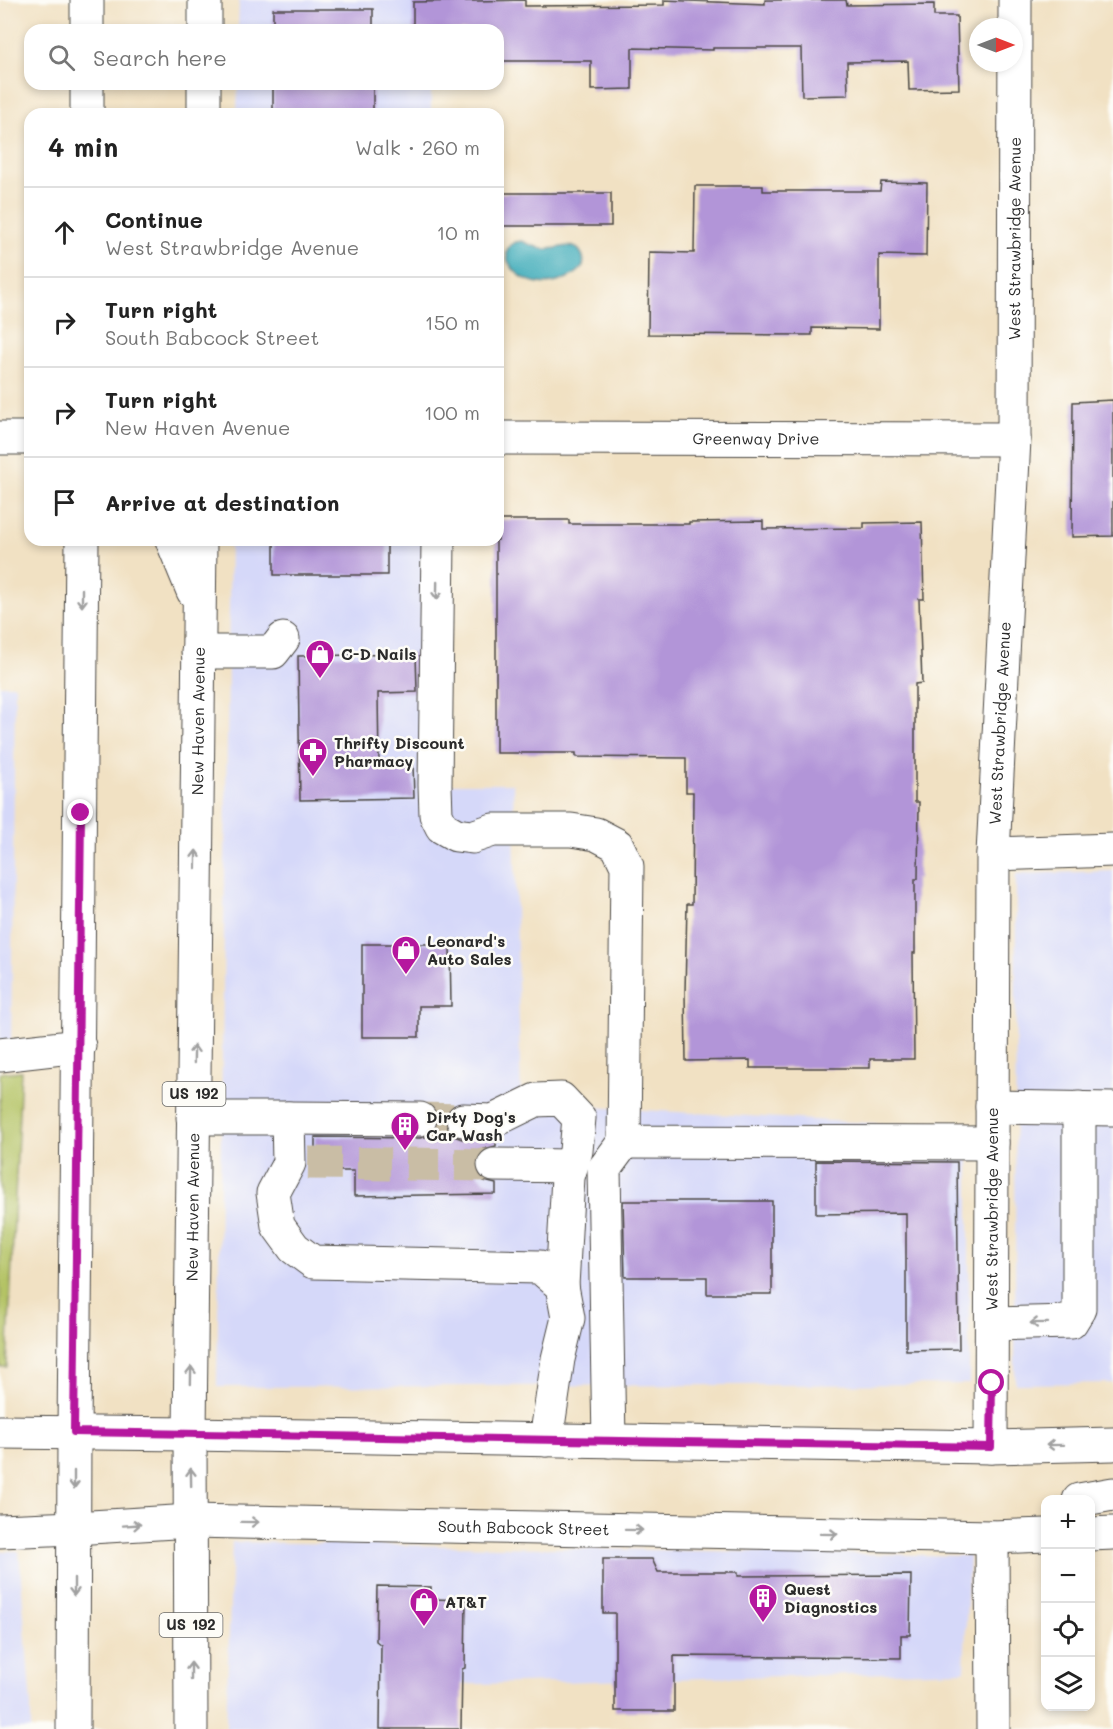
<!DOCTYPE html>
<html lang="en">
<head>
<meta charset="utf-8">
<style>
  :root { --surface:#fff; --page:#f2f2f2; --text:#222; --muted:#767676; --line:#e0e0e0 }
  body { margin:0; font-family:Mali,sans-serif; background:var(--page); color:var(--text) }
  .controls { position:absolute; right:18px; bottom:18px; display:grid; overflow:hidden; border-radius:12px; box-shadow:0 3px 9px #0003 }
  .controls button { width:54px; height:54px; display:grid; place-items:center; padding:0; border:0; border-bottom:2px solid var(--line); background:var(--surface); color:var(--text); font:30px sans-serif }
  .compass { position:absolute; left:969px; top:18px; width:54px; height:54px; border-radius:50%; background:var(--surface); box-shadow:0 3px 9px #0003; rotate:90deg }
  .stop { position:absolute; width:18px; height:18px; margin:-14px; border:4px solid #b5179e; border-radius:50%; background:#fff }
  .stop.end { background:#b5179e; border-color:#fff; box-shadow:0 2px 6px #0008 }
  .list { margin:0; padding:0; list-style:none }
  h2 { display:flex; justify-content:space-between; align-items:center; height:78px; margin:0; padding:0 24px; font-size:26px }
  h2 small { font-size:20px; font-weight:400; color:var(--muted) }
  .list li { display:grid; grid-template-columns:39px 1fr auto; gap:18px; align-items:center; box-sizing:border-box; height:90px; padding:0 24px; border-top:2px solid var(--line) }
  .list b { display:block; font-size:22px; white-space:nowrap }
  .list p { margin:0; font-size:20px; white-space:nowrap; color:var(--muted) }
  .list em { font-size:20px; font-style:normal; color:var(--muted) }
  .icon { flex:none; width:33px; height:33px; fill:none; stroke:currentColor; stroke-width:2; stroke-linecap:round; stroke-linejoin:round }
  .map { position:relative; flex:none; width:1113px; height:1729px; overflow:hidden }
  .search { position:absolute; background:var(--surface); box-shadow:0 3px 9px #0003; left:24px; top:24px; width:480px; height:66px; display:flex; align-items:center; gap:15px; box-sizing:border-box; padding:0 21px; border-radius:18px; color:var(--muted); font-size:22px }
  .panel { position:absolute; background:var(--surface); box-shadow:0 3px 9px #0003; left:24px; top:108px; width:480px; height:438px; border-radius:18px }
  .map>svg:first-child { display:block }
  .built { fill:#d5d8f9 }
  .green { fill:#b4c365; stroke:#707748; stroke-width:1.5 }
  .water { fill:#3cabb9; stroke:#346b72; stroke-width:1.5 }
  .building { fill:#b295d8 }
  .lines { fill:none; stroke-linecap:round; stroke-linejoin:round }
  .minor-tunnel { stroke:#c9bda5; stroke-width:33; stroke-dasharray:33 16; stroke-linecap:butt }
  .minor-casing { stroke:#494642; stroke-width:35 }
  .major-casing { stroke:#494642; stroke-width:35 }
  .minor { stroke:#fff; stroke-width:33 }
  .major { stroke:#fff; stroke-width:33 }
  .oneway { stroke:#a0a0a0 }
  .route { stroke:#b5179e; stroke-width:8 }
  .labels { text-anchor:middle; stroke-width:5; stroke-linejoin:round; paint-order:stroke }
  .shield { fill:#fdfcf7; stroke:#6a6a68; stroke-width:1.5 }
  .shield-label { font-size:15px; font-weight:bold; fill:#2b2b2b }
  .street-label { font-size:16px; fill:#2b2b2b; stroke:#fdfcf7 }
  .poi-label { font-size:16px; font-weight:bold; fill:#2b2b2b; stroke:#fdfcf7; text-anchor:start }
</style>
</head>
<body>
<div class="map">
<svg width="1113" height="1729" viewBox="0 0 1113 1729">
  <rect width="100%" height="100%" fill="#fdfcf7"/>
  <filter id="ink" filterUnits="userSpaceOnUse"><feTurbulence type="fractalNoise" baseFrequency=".0167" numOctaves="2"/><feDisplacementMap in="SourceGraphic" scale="12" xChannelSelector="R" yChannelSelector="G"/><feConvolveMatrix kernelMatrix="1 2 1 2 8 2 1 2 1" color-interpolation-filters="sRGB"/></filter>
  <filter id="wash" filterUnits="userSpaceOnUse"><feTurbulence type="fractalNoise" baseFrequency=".008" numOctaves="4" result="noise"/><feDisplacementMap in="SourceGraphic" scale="24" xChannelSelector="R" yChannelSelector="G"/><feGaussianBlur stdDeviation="1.35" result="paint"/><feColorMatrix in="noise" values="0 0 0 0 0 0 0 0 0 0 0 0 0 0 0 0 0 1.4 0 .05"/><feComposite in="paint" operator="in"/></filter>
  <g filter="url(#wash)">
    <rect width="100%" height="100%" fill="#f1e1c3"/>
    <path class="built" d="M239 0H431V30H238Z
      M238 84H431V114H237Z
      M230 540H430L429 784H513L521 1103 969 1129V1384L217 1387Z
      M0 685H15L11 1054 0 1055Z
      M1113 871V1383L1015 1384 1016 874Z
      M232 1542 969 1556 964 1671 443 1685 423 1729H226Z
      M0 1551H19L31 1706V1729H0Z"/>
    <path class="green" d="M21 1071 7 1367H0V1073Z"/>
    <path class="water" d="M522 241C530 245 539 249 548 249 559 249 570 242 579 250 584 256 586 264 580 270 576 274 570 277 565 279 521 300 485 244 522 241Z"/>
    <g id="blocks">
      <path class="building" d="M525 0V6L664 5V0L765 4V0H846L847 5 934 4V16H957L959 89 909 90 908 61 847 62 848 95 802 96 801 48H713V50L632 48V89L591 90V61H498V30H413V2Z
        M273 9H373V30H273Z
        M273 84H373V114H273Z
        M881 182 927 183 926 256 879 255V329L812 328V335L648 334 649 252 694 253 695 186H763V191H880Z
        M498 193H611V226H498Z
        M1113 400V536L1072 537 1073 402Z
        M498 520H569V524H689V522L763 521V529L864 528V523L922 522 924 599H919L922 683 915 684V802H919L918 879H915V953H913L914 1059H870V1068H750V1060L686 1061 685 992 687 904H692L693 792H686V758L576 757V753H496V540H498Z
        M274 540H387V575H274Z
        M416 654 417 692 378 693 379 765 413 764 414 798 300 800 298 656Z
        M362 944H450L451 1006H419V1037H362Z
        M434 1131H448L454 1136 462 1139H496V1146L484 1149 478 1156 475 1165 478 1175 484 1181 496 1184V1194L354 1196V1171H315V1137L420 1138 429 1136Z
        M816 1161 957 1162 959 1349 906 1350V1213L816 1214Z
        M623 1201H772V1294H707V1277H625Z
        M603 1559H652L658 1572H738V1576L911 1575 910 1635H901V1658L674 1656V1711H615V1613H603Z
        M377 1586 431 1587V1599L466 1600 465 1668 462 1669 461 1729H380L381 1645 376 1641Z"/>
    </g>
  </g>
  <g filter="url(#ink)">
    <use href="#blocks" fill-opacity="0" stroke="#494642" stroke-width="1.5"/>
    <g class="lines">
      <path class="minor-tunnel" d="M420 1119 463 1120
        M308 1163 494 1165"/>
      <g class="minor-casing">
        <g id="minor">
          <path d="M0 438H30"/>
          <path id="s1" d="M498 438 1014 439"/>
          <path d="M438 540 435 785 436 815 442 827 456 835 472 837 493 830H571L596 834 617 845 627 866 624 1142 992 1143"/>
          <path d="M198 652H273L283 639"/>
          <path d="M993 854 1113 850"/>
          <path d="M0 1055 79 1046"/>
          <path d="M992 1107 1113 1109"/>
          <path d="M193 1118H288L289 1163 273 1193 278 1226 294 1248 313 1262 540 1267 562 1286 568 1318 558 1359 546 1440"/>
          <path d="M288 1118 420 1119"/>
          <path d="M463 1120 493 1121 536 1100 561 1099 579 1118 576 1151 568 1177 562 1286"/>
          <path d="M494 1165 571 1166"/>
          <path d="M992 1324 1071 1322 1079 1309V1108"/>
          <path d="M609 1441 604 1169 624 1142"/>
          <path id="s2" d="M991 1447 993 854 1014 439 1015 0"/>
          <path d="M992 1537 993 1729"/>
        </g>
      </g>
      <g class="major-casing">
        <g id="major">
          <path d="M87 30V0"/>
          <path d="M205 30V0"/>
          <path d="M87 114V84"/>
          <path d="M204 114V84"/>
          <path d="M172 540 193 591"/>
          <path d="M0 1432 190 1434 991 1447 1113 1444"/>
          <path d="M1079 1500 1113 1494"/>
          <path id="s3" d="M0 1531 74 1528 191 1521 992 1537 1046 1535"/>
          <path d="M1090 1534 1113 1533"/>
          <path d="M73 1729 74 1432 82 540"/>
          <path id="s4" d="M191 1729 190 1434 200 540"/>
        </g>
      </g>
      <use href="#minor" class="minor"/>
      <use href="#major" class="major"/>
    </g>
    <defs><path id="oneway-shaft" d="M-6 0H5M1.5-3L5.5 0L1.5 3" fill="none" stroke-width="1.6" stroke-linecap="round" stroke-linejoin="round" transform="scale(1.5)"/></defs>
    <g class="oneway">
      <use href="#oneway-shaft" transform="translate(437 591) rotate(91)"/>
      <use href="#oneway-shaft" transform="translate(82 598) rotate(90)"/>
      <use href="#oneway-shaft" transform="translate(196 859) rotate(-89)"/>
      <use href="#oneway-shaft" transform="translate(194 1054) rotate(-89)"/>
      <use href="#oneway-shaft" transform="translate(1039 1323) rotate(179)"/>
      <use href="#oneway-shaft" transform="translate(191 1375) rotate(-89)"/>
      <use href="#oneway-shaft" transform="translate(1055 1445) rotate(179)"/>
      <use href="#oneway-shaft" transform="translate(191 1477) rotate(-91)"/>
      <use href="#oneway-shaft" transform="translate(74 1480) rotate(90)"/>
      <use href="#oneway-shaft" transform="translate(250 1522) rotate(1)"/>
      <use href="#oneway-shaft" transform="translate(132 1525) rotate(-4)"/>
      <use href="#oneway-shaft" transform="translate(634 1530) rotate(1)"/>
      <use href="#oneway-shaft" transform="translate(829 1534) rotate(1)"/>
      <use href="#oneway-shaft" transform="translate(74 1587) rotate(90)"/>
      <use href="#oneway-shaft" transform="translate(191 1671) rotate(-90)"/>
    </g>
  </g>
  <g class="lines" filter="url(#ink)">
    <path class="route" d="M81 813 74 1432 991 1447 992 1383"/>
  </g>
  <defs>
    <g id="shop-pin" transform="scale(1.5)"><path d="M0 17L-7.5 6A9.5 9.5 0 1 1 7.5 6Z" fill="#b5179e" stroke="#fdfcf7"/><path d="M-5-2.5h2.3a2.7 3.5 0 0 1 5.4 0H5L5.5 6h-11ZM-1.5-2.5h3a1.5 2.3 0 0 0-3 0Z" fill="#fff"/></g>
    <g id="pharmacy-pin" transform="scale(1.5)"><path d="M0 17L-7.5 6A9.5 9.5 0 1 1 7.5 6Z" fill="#b5179e" stroke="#fdfcf7"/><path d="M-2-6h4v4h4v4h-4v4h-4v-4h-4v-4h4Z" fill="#fff"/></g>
    <g id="building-pin" transform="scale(1.5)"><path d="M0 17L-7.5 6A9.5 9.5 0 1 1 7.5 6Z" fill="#b5179e" stroke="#fdfcf7"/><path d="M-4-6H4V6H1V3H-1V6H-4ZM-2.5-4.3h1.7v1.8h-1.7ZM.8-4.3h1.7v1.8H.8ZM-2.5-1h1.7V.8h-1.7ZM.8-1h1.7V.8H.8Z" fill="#fff"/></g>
  </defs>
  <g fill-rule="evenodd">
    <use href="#shop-pin" x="320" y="654"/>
    <use href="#pharmacy-pin" x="313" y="752"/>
    <use href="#shop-pin" x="406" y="950"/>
    <use href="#building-pin" x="405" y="1126"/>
    <use href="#building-pin" x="763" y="1598"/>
    <use href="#shop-pin" x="424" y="1602"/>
  </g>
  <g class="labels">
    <g class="shield">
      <rect x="162.5" y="1082" width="63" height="24" rx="4.5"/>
      <rect x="159.5" y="1613" width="63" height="24" rx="4.5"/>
    </g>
    <g class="shield-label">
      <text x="194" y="1099">US 192</text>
      <text x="191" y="1630">US 192</text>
    </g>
    <g class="street-label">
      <text dy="6" stroke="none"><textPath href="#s2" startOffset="1209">West Strawbridge Avenue</textPath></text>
      <text dy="6" stroke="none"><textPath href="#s1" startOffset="258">Greenway Drive</textPath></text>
      <text dy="6" stroke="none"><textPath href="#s4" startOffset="1008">New Haven Avenue</textPath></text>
      <text dy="6" stroke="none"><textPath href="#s2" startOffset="724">West Strawbridge Avenue</textPath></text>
      <text dy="6" stroke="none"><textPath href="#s4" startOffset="522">New Haven Avenue</textPath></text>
      <text dy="6" stroke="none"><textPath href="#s2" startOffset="238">West Strawbridge Avenue</textPath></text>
      <text dy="6" stroke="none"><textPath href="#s3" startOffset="524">South Babcock Street</textPath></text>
    </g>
    <g class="poi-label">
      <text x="341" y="660">C-D Nails</text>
      <text x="334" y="749">Thrifty Discount<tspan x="334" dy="18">Pharmacy</tspan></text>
      <text x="427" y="947">Leonard's<tspan x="427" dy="18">Auto Sales</tspan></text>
      <text x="426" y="1123">Dirty Dog's<tspan x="426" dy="18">Car Wash</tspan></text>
      <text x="784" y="1595">Quest<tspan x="784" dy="18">Diagnostics</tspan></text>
      <text x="445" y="1608">AT&amp;T</text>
    </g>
  </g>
</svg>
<div class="controls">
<button>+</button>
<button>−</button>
<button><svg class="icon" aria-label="locate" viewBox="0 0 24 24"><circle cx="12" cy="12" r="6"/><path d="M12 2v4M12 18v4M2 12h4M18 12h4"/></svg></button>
<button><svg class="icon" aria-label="layers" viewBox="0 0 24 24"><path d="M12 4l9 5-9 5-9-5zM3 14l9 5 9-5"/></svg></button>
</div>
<svg class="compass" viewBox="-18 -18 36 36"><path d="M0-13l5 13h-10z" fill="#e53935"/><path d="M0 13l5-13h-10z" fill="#767676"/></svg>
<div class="stop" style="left:992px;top:1383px"></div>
<div class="stop end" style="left:81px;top:813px"></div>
<div class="search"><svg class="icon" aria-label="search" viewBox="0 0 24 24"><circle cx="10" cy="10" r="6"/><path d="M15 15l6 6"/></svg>Search here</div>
<section class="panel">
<h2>4 min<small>Walk · 260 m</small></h2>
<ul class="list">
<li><svg class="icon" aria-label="ahead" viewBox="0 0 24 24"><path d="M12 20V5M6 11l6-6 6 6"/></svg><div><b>Continue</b><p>West Strawbridge Avenue</p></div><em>10 m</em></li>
<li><svg class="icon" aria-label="right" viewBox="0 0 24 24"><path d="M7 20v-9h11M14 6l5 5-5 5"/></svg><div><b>Turn right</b><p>South Babcock Street</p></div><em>150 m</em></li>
<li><svg class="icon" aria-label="right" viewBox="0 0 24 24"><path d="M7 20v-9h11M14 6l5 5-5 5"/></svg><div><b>Turn right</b><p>New Haven Avenue</p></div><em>100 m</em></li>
<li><svg class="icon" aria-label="arrive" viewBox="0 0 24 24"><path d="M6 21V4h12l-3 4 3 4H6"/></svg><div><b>Arrive at destination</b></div></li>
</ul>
</section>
</div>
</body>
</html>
